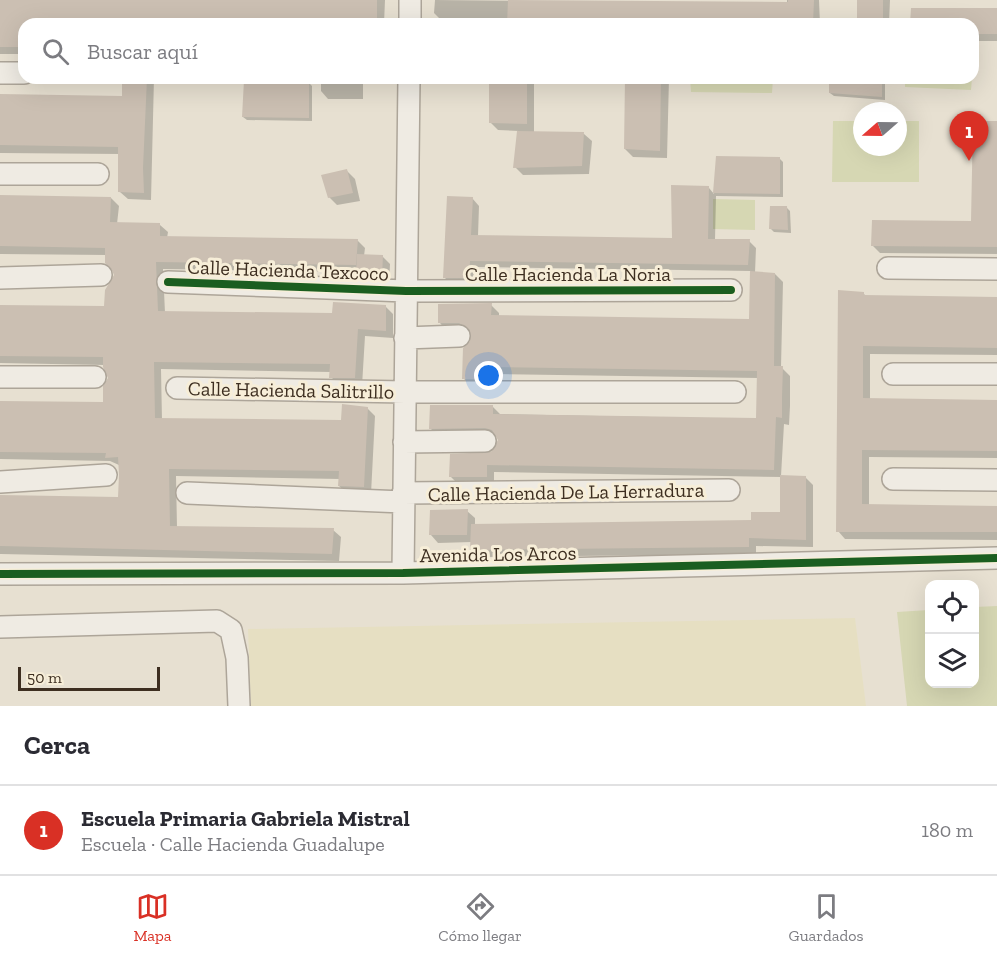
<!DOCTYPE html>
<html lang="es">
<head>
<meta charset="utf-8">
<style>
  :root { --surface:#fff; --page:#f7f7f7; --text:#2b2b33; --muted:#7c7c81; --line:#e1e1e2; --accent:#d93025 }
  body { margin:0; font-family:"Zilla Slab",serif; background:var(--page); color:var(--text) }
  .controls { position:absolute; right:18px; bottom:18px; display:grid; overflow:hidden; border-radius:12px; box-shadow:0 6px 24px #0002 }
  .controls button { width:54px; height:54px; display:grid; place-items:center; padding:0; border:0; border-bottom:2px solid var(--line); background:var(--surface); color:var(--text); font:30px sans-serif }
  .compass { position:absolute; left:853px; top:102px; width:54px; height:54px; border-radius:50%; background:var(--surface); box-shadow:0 6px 24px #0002; rotate:250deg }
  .scale { position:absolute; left:18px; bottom:15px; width:142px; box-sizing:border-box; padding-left:6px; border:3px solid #3d2e20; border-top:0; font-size:16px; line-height:21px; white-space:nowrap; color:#3d2e20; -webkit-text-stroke:4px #f7eed8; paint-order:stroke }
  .you { position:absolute; left:489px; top:376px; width:21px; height:21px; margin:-15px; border:4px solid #fff; border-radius:50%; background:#1a73e8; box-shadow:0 0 0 9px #1a73e833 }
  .badge { display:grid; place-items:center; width:39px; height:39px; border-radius:50%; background:var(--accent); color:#fff; font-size:20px; font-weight:700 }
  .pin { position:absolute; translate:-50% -50px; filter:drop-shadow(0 2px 3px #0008) }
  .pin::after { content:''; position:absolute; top:32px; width:21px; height:18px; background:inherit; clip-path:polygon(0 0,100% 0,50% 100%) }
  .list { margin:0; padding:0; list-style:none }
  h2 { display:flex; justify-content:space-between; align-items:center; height:78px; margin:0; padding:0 24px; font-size:26px }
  h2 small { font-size:20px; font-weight:400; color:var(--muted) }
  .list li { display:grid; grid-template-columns:39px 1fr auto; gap:18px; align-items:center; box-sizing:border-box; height:90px; padding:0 24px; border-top:2px solid var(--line) }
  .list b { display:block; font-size:22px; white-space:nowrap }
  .list p { margin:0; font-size:20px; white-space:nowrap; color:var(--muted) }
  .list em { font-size:20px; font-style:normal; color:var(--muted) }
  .icon { flex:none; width:33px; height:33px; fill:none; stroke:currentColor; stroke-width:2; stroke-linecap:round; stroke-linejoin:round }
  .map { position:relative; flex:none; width:997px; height:706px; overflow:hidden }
  .search { position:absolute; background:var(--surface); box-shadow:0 6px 24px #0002; left:18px; right:18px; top:18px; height:66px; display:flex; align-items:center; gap:15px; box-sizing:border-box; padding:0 21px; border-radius:18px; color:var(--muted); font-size:22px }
  .sheet { height:168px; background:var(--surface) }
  nav { display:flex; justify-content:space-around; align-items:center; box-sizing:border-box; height:84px; border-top:2px solid var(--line); background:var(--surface); font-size:16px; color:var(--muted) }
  nav a { display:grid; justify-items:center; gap:3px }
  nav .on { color:var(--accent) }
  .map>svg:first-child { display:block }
  .farmland { fill:#e6dfc2 }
  .green { fill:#d6d7b3 }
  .shadow { fill:#0003 }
  .building { fill:#cbbfb2 }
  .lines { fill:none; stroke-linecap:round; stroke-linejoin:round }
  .minor-casing { stroke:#ada599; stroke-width:24 }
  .minor { stroke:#efebe3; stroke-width:21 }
  .cycleway-casing { stroke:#f7eed8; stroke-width:11 }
  .cycleway { stroke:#1b5e20; stroke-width:8 }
  .labels { text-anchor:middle; stroke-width:6; stroke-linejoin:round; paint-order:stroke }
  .street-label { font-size:20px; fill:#3d2e20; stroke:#f7eed8 }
</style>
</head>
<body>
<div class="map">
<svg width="997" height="706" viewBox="0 0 997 706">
  <rect width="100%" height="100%" fill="#e7e0d1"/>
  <path class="farmland" d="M855 618 866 706H251L248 629Z"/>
  <path class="green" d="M690 78H773L772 93 691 92Z
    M905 78H972L971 90 905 87Z
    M833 121H862V147H898V121H919V182H832Z
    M713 199 755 200V230L713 229Z
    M997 606V706H907L897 612 929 610 930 684H974L975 607Z"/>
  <path class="shadow" d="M0 0H385L384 24H24V54H0Z
    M435 0 787 4V0H819L820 24H508L509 19 442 21 434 13Z
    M859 0H890L889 24H858Z
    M997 10V41H973V24H912Z
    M123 78H154L151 200 128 199 120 192V154L0 153V96L123 97Z
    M321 78H363V99H328L321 91Z
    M491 78H534V133L584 134 592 141 589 174 523 175 515 167 519 131 498 130 490 122Z
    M626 78H669L667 158 633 157 625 149Z
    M831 78H885V100L834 96 830 93Z
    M308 82 312 86V121L247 120 243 117Z
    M997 123V254L880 253 872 245 973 223Z
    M717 157 779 158 783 162V197L716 196 715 240 749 241 756 248 755 273 775 274 783 282 781 367 790 376V406L789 425 784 424 781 476 805 477 813 485V547L756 546V554L480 557 472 549V542L438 543 431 535 467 511 475 518V525L752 522 781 514 782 477 494 472V484H458L450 476 492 454 498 447V438L494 435 438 436 430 428 493 407 500 414 758 419V378L496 374 495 386H472L464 379 472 333 447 331 440 323 491 305 499 313V317L751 321V271L476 267 475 285H452L445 278 472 198 479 206 478 236 674 240 709 188 714 194Z
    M347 171 355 179 360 201 337 205 329 197Z
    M0 197 111 198 119 206 117 224 160 225 168 232 167 238 357 240 365 248 364 256H382L390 264 389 284H365L357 276V272L163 269 165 313 334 315 386 307 393 314V338L365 336 362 386 339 385 331 377V372L161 369 162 420 343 422 367 408 375 416 371 494 347 493 339 486 340 479 176 476 177 527 333 530 341 537 339 561 0 554V497L120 498 119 465 110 461 0 459V402L105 404 109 376 104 365 0 363V307L105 308 115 274 107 263V255L0 254Z
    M787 208 790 211 791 233 774 232 771 229Z
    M863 293 866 296 997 298V355L870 354V399L997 401V458L869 457V506L997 508V540L845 539 838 531Z"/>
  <path class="building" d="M0 0H377V24H24V47H0Z
    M508 0 788 2V0H814L813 24H507Z
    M857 0H883V24H857Z
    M911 8H997V34H973L974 24H910Z
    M122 78H147L143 168 144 193 118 192V147L0 145V94L122 96Z
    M489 78H527V124L489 123Z
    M625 78H661L660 151 624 149Z
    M829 78H882V97L829 93Z
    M244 80 309 81V118L242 117Z
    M973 121H997V247L871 246 872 220 971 221Z
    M517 131 584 132 582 166 513 168Z
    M716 156 780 157V194L713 193Z
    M347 169 353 193 328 198 321 175Z
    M671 185 709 186 708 239H750L748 265 470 261 469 278H443L447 196 473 197 471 235 672 238Z
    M0 195 111 197 110 222 160 223V236L358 239 356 265 156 262 158 311 332 313 333 302 386 305V331L358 329 355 378H329L330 364 154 362 155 418 341 420 342 404 368 407 364 487 338 486 339 471 169 469 170 526 334 528 332 554 0 546V495L118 497 119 475 118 457 105 458 106 453 0 452V401L103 402V386L108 378 103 367V357L0 356V305L104 306 105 290 114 275 111 268 105 263V248L0 246Z
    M770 206H787L788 230 769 229Z
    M357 254 383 255 382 277 356 276Z
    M750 271 775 273 774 366H783L782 397V418L776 417 774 470 487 465V477H449L450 454 491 452 498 440 492 430 485 428 429 429 430 405H493V414L756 418 757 371 489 367 488 379H462L463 348 470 341V330L459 323H438V304L492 303 491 315 749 319Z
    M838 290 864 292V295L997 297V348L863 346V398L997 400V451L862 450V504L997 506V532H836Z
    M780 475 806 476V540L749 538V547L470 550 471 524 751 520V512H780Z
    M468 509 467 535H429L430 510Z"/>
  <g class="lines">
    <g class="minor-casing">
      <path id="minor" d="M410 24V0
        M0 73H24
        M0 174H98
        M888 268 997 269
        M0 278 101 275
        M168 282 406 291 731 290
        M405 338 459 336
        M893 374H997
        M0 377H95
        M177 388 405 392H735
        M404 442 485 441
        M893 479 997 480
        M0 482 106 475
        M187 493 403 502
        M403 493 729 490
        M403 573 409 78
        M0 574 403 573 997 558
        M0 627 217 621 231 630 237 658 239 706"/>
    </g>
    <use href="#minor" class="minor"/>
    <g class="cycleway-casing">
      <path id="cycleway" d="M168 282 406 291 731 290
        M0 574 403 573 997 558"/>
    </g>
    <use href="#cycleway" class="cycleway"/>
  </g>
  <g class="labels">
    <g class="street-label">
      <text transform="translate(288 270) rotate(2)" y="7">Calle Hacienda Texcoco</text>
      <text x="568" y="281">Calle Hacienda La Noria</text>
      <text transform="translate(291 390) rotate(1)" y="7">Calle Hacienda Salitrillo</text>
      <text transform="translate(566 492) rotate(-1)" y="7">Calle Hacienda De La Herradura</text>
      <text transform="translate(498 554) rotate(-1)" y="7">Avenida Los Arcos</text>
    </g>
  </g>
</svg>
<div class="controls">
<button><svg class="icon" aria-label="locate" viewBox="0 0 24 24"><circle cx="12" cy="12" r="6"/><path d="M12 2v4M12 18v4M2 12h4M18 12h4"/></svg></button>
<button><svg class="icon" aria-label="layers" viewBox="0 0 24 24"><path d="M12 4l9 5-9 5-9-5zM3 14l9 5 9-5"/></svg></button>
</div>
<svg class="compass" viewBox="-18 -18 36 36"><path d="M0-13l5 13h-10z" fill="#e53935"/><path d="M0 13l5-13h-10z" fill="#7c7c81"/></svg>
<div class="scale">50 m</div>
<div class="you"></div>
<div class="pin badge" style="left:969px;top:161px">1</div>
<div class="search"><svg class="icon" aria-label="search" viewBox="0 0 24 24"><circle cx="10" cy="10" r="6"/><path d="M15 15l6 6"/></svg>Buscar aquí</div>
</div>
<section class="sheet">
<h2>Cerca<small></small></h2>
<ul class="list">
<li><span class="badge">1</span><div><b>Escuela Primaria Gabriela Mistral</b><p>Escuela · Calle Hacienda Guadalupe</p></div><em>180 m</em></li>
</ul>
</section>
<nav>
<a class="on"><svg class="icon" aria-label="map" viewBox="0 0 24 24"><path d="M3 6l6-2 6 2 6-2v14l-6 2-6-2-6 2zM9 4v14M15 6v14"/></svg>Mapa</a>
<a><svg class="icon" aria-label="directions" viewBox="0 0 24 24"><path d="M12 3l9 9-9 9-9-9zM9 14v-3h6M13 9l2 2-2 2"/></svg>Cómo llegar</a>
<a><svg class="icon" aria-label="saved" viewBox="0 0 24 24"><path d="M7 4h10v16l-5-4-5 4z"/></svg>Guardados</a>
</nav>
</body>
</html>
